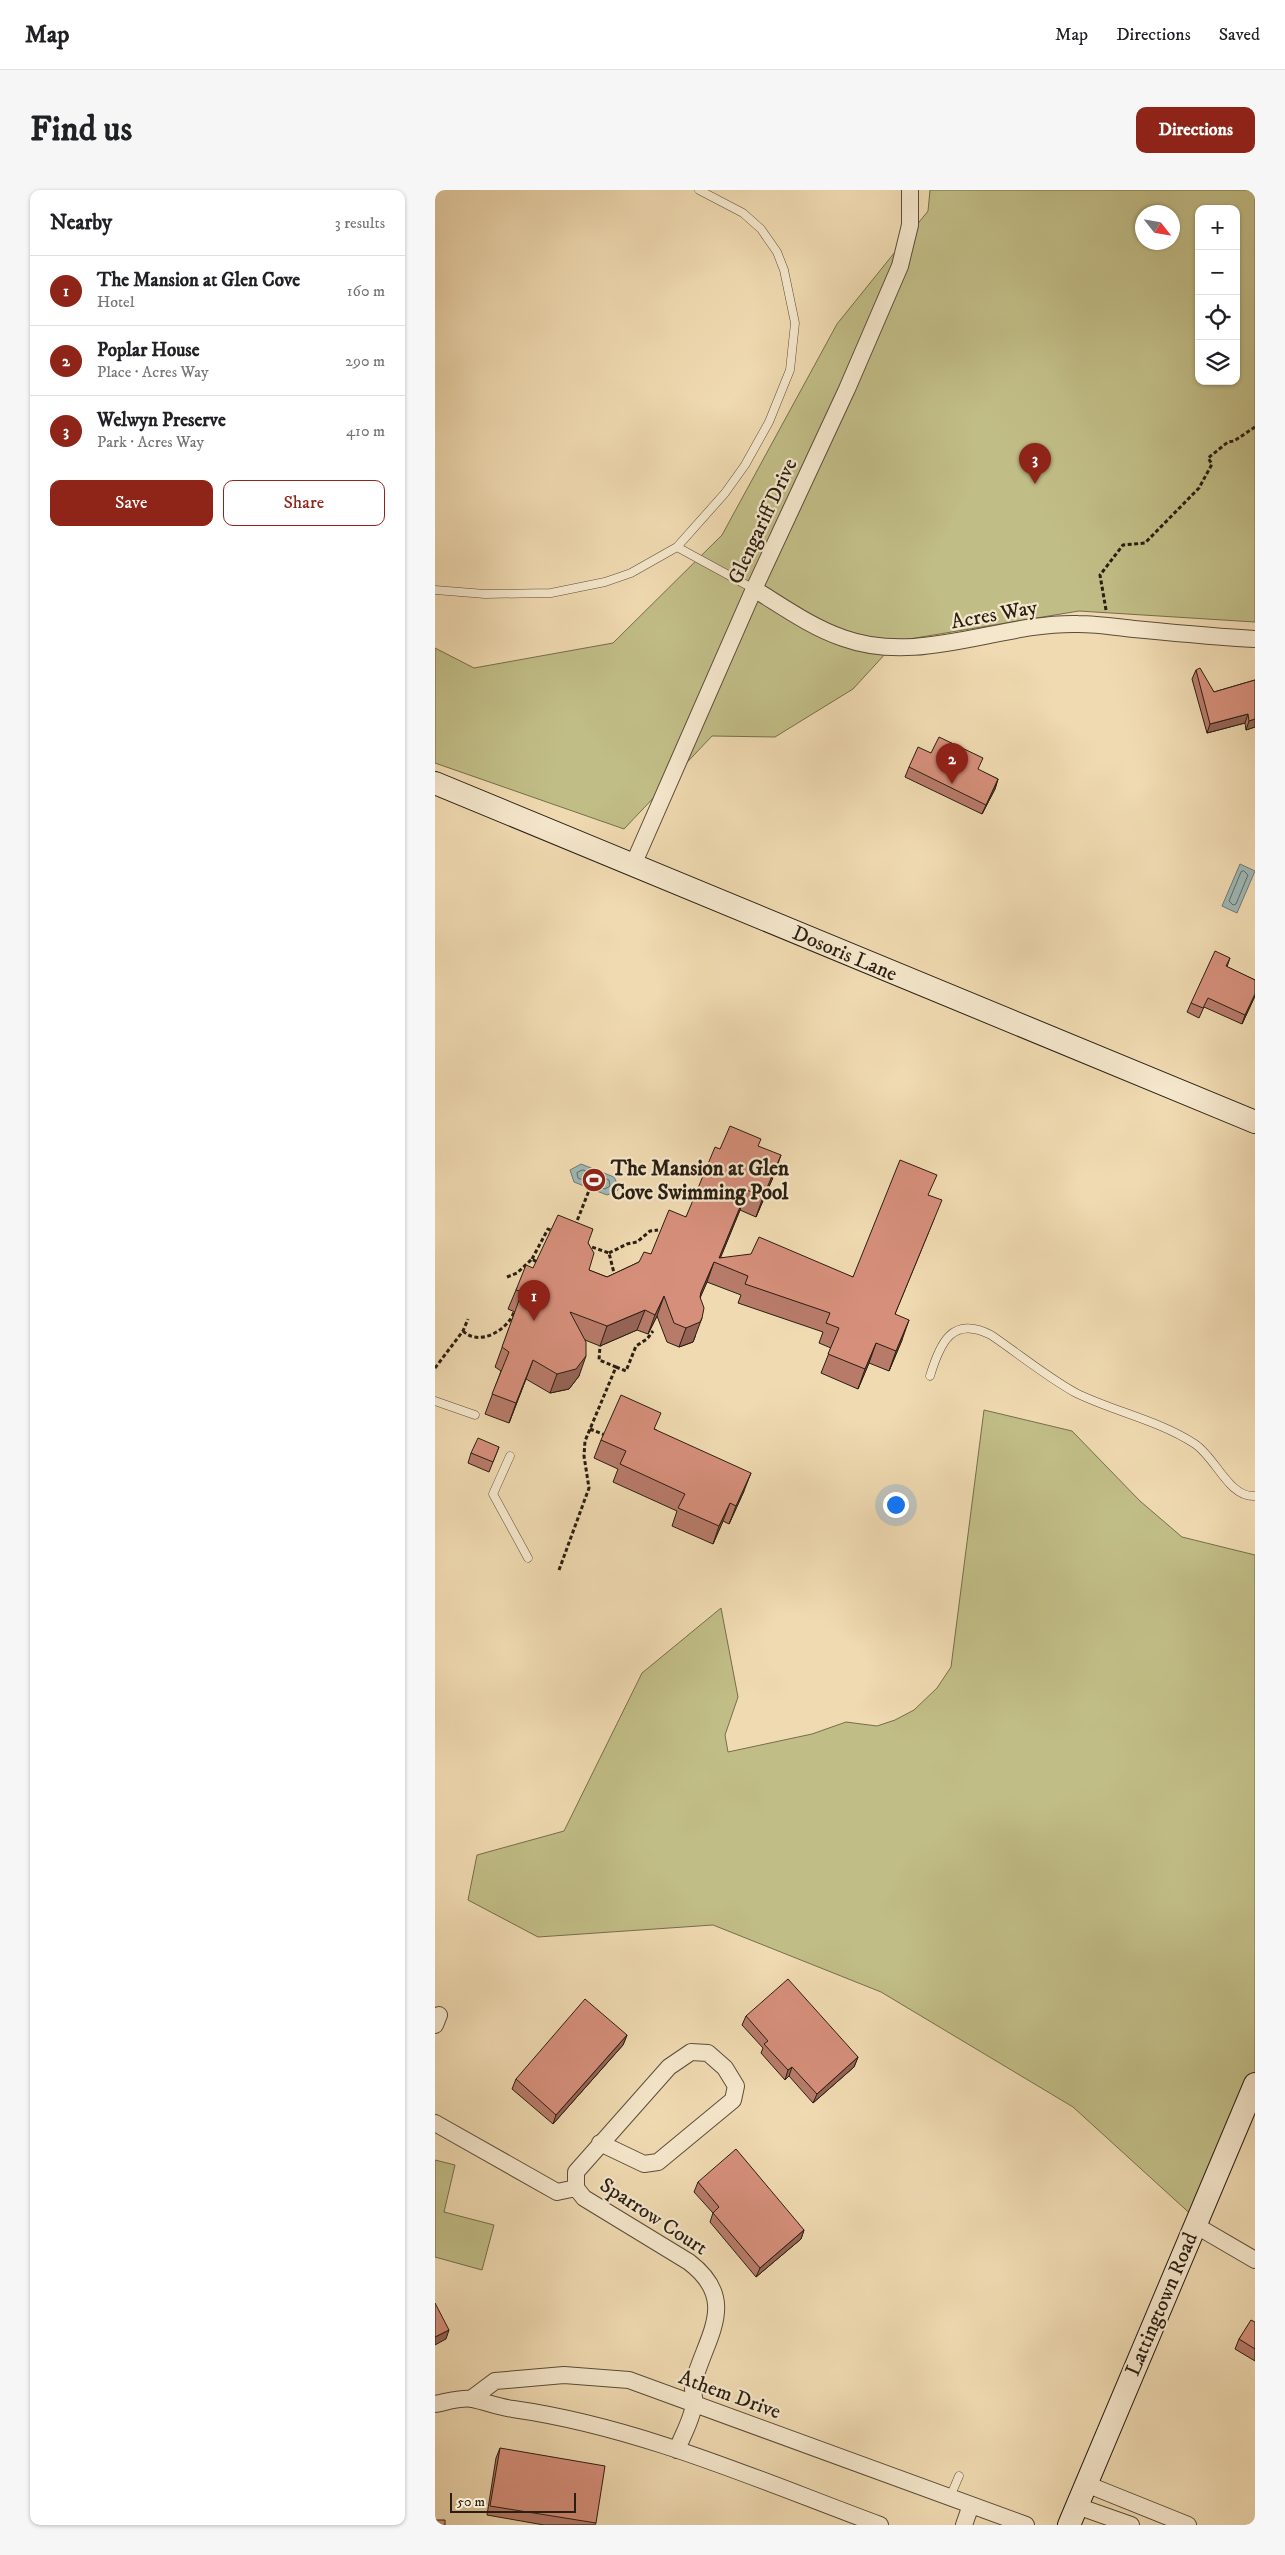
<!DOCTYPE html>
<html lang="en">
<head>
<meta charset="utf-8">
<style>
  :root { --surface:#fff; --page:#f6f6f6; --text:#202124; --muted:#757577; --line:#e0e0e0; --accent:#8f2418 }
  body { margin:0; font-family:"IM FELL DW Pica",serif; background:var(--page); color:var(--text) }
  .controls { position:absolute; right:15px; top:15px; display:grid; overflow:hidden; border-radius:10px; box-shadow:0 1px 4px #0004 }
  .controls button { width:45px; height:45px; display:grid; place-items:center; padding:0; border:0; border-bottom:1px solid var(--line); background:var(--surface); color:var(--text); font:25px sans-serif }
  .compass { position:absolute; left:700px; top:15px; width:45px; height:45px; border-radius:50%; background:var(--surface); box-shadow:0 1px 4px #0004; rotate:121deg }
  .scale { position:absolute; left:15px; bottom:12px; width:126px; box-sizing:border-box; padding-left:5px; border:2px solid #291e12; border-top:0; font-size:14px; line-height:18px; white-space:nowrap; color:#291e12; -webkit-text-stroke:4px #f5e7cc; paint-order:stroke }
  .you { position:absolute; left:460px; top:1314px; width:18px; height:18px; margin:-12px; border:4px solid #fff; border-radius:50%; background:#1a73e8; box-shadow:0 0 0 8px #1a73e833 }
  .badge { display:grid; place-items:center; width:32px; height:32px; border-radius:50%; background:var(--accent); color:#fff; font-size:16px; font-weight:700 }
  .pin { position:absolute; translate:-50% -41px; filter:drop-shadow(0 1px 2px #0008) }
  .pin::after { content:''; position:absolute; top:26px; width:18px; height:15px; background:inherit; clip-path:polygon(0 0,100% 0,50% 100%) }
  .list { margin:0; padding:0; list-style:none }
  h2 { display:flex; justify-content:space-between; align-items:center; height:65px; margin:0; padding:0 20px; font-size:21px }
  h2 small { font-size:16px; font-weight:400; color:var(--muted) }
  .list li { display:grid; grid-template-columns:32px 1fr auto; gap:15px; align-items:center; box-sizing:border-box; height:70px; padding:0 20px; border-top:1px solid var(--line) }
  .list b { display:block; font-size:19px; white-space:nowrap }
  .list p { margin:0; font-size:16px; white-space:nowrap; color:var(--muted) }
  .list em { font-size:16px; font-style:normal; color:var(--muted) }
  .actions { display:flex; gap:10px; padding:15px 20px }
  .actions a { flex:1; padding:11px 0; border:1px solid var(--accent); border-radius:10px; text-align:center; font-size:18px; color:var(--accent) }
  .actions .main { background:var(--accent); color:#fff }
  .icon { flex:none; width:28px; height:28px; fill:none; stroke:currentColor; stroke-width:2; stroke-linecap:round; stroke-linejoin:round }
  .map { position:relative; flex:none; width:820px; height:2335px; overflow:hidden; border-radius:10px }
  header { display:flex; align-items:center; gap:30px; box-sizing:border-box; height:70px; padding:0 25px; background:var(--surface); border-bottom:1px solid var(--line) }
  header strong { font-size:24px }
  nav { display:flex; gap:28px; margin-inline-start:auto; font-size:18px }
  .intro { display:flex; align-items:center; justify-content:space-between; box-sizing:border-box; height:120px; padding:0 30px }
  h1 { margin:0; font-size:35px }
  .button { padding:12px 22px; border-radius:10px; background:var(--accent); color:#fff; font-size:18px; font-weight:700 }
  main { display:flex; gap:30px; padding:0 30px }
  aside { flex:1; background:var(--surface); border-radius:10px; box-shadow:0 1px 4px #0004 }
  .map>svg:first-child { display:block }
  .green { fill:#c1bd86; stroke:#756e4c; fill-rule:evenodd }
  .water { fill:#9eb8b6; stroke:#6f7a74 }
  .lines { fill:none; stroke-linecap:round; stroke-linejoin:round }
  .shore { stroke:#646b64; stroke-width:1 }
  .lane-casing { stroke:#5b4d3a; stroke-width:9 }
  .street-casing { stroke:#5b4d3a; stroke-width:18 }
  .secondary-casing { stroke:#291e12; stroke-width:24 }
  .path { stroke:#291e12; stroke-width:3; stroke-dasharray:4 2.5; stroke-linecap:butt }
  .lane { stroke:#f5e7cc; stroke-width:8 }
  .street { stroke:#f5e7cc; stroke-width:16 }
  .secondary { stroke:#f5e7cc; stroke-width:22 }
  .wall { fill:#b87b6a; stroke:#291e12 }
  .shaded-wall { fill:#966456; stroke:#291e12 }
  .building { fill:#d68f7b; stroke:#291e12 }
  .labels { text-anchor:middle; stroke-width:4.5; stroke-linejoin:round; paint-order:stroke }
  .street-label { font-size:21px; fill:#291e12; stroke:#f5e7cc }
  .poi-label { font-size:21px; font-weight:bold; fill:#291e12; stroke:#f5e7cc; text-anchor:start }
</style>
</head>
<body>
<header>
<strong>Map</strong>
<nav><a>Map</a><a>Directions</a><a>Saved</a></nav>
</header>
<div class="intro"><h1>Find us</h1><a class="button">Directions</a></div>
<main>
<aside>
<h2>Nearby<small>3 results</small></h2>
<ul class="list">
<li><span class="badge">1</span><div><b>The Mansion at Glen Cove</b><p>Hotel</p></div><em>160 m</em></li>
<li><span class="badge">2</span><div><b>Poplar House</b><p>Place · Acres Way</p></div><em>290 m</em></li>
<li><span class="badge">3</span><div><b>Welwyn Preserve</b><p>Park · Acres Way</p></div><em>410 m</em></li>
</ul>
<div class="actions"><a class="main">Save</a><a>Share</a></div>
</aside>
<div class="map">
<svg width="820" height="2335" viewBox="0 0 820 2335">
  <rect width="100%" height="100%" fill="#f0dab1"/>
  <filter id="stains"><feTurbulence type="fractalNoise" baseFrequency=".004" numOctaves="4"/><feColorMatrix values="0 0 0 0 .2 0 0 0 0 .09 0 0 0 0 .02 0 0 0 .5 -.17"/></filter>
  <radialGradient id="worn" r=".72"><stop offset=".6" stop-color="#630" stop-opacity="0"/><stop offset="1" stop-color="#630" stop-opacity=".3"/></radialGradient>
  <path class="green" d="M495 0H820V432L644 421 462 451 418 499 340 547 277 546 189 639 0 573V458L39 478 178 453 287 345 402 134 493 21ZM764 19H801V191H764ZM708 22H738V52H708Z
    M549 1220 637 1241 705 1311 747 1347 820 1365V1887L761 2029 638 1917 446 1802 278 1735 103 1747 33 1710 42 1665 129 1641 207 1483 286 1418 303 1507 290 1545 293 1562 377 1544 411 1532 442 1536 460 1530 479 1520 502 1498 516 1477Z
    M0 1970 20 1975 9 2022 59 2035 47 2080 0 2067Z"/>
  <path class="water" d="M805 674 820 681 802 723 787 716Z
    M146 974 179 987 184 997 182 1001 172 1005 139 992 135 980Z"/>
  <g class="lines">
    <path class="shore" d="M809 681 813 685 801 714 798 715 794 711 806 682Z
      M148 980 174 990 175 996 170 999 143 988 142 983Z"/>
    <g class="lane-casing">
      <path id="lane" d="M242 357 319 399
        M0 400 50 404 116 403 170 392 196 383 242 357 290 303 310 275 334 232 355 180 360 133 349 80 342 62 326 39 308 23 264 0
        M495 1186C505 1153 517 1125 556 1145 584 1164 612 1187 641 1203 680 1222 723 1230 760 1254 781 1268 794 1308 820 1306
        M0 1211 40 1225
        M75 1266 58 1304 93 1368
        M515 2307 524 2286"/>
    </g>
    <g class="street-casing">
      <path id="street" d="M319 399C347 416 376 437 408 448 485 476 565 432 643 434 662 434 681 437 699 439 740 443 780 447 820 449
        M198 675 319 399 412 199 465 76 475 35V0
        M0 1835 4 1825
        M0 1933 122 2002 141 1998
        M165 1953 209 1974 223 1972 298 1910 301 1896 290 1878 273 1863 256 1862 234 1877 141 1982V1998L149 2008 254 2072C305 2111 271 2146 258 2194 257 2200 260 2207 259 2213 258 2228 247 2246 242 2260
        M760 2035 820 2070
        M36 2209 60 2191 129 2185 194 2190 591 2335
        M0 2214C11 2212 27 2207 37 2209 51 2212 64 2217 78 2219 205 2237 326 2291 445 2335
        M651 2294 753 2335
        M642 2316 696 2335
        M529 2335 536 2315"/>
    </g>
    <g class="secondary-casing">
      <path id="secondary" d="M0 593 820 932
        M634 2335 820 1894"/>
    </g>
    <path class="path" d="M671 420 665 385 688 355 710 353 764 298 777 274 773 268 793 252 799 251 820 237
      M140 1036 155 998
      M151 1055 174 1063 180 1087
      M174 1063 192 1054 202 1052 215 1041 223 1040
      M97 1069 113 1039 117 1041
      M72 1087 82 1083 97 1069 102 1072
      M28 1141C44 1157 73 1140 79 1122
      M181 1177 191 1181 201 1156 212 1149 218 1141
      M0 1178 28 1141 33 1129
      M155 1239 170 1245
      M124 1380 154 1298 149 1266 150 1251 181 1177 164 1170 165 1156"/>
    <use href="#lane" class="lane"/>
    <use href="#street" class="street"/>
    <use href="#secondary" class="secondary"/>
  </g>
  <path class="wall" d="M761 480 779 502 820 490V537L811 540 810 533 772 543 757 489Z
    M496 563 543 580 563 589 560 599 547 624 470 587 474 577Z
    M795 768 792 777 820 790V806L807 834 769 817 764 828 752 822 756 813Z
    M323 956 339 985 321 1027 305 1020 285 1068 418 1087 494 1005 499 1029 460 1124 467 1150 454 1181 434 1173 423 1199 386 1183 396 1158 384 1153 388 1142 303 1113 306 1105 272 1092 265 1107 260 1147 258 1152 244 1157 232 1152 222 1126 213 1144 202 1140 165 1156 150 1150 144 1186 134 1199 115 1203 91 1189 74 1233 50 1224 66 1181 60 1177 80 1122 73 1119 81 1100 98 1078 153 1053 154 1080 172 1087 204 1072 216 1064 251 1027 285 959Z
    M220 1239 309 1301 294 1334 288 1331 278 1354 237 1336 242 1321 178 1292 183 1279 159 1268 166 1250Z
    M64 1257 54 1282 33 1273 36 1263Z
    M311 1826 423 1867 419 1877 378 1913 354 1886 350 1890 326 1863 328 1858 307 1835Z
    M192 1845 188 1855 118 1934 77 1899 81 1889Z
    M263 1992 369 2040 366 2049 321 2087 275 2032 278 2023 259 2002Z
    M820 2132V2171L800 2159 804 2149Z
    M65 2258 161 2333 160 2335H109L52 2325 61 2268Z"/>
  <path class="shaded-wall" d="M813 524 810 533 772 543 775 534Z
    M820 529V537L811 540 814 531Z
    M563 589 560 599 547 624 551 615Z
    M820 804V806L807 834 810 825Z
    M346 965 339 985 321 1027 328 1007Z
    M312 1000 305 1020 283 1074 282 1073Z
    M279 1072 272 1092 259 1122 266 1102Z
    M229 1106 222 1126 213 1144 220 1125Z
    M210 1120 202 1140 165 1156 172 1136Z
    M267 1128 258 1152 244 1157 251 1138Z
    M474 1130 467 1150 454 1181 461 1161Z
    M441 1153 434 1173 423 1199 430 1179Z
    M151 1166 144 1186 134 1199 115 1203 122 1184Z
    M98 1170 91 1189 74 1233 81 1213Z
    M316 1283 309 1301 294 1334 301 1316Z
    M295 1313 288 1331 278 1354 284 1336Z
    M192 1845 188 1855 118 1934 121 1925Z
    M423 1867 419 1877 378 1913 382 1904Z
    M357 1877 354 1886 350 1890 353 1880Z
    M369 2040 366 2049 321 2087 325 2078Z
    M14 2140 11 2149 0 2155V2147Z"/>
  <path class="building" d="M765 478 779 502 820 490V529L814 531 813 524 775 534 761 480Z
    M504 547 548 568 543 579 563 589 551 615 474 577 483 557 496 563Z
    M780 761 795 768 791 776 820 790V804L810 825 773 808 768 818 756 813Z
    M295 936 326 949 323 956 346 965 328 1007 312 1000 284 1068 316 1064 324 1047 418 1087 465 970 502 985 493 1005 507 1010 460 1124 474 1130 461 1161 441 1153 430 1179 393 1164 404 1138 391 1133 395 1123 310 1094 313 1086 279 1072 266 1102 265 1107 269 1118 267 1128 265 1132 251 1138 239 1133 229 1106 220 1125 210 1120 172 1136 135 1122 151 1152V1166L141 1179 122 1184 98 1170 81 1213 57 1204 74 1162 67 1157 87 1102 81 1100 91 1075 98 1078 123 1025 158 1039 153 1053 159 1063 154 1080 172 1087 204 1072 209 1062 216 1064 234 1020 251 1027 280 957 285 959Z
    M186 1205 226 1223 219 1239 316 1283 301 1316 295 1313 284 1336 243 1318 250 1304 185 1274 191 1261 166 1250Z
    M43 1248 64 1257 58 1272 36 1263Z
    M353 1789 423 1867 382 1904 357 1877 353 1880 329 1854 333 1851 311 1826Z
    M150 1809 192 1845 121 1925 81 1889Z
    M301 1959 369 2040 325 2078 278 2023 284 2017 263 1992Z
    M0 2113 14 2140 0 2147Z
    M816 2130 820 2132V2159L804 2149Z
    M65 2258 170 2276 161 2333 55 2316Z
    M0 2330H10V2335H0Z"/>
  <defs>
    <g id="stadium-disc" transform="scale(1.25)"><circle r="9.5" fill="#8f2418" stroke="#f5e7cc"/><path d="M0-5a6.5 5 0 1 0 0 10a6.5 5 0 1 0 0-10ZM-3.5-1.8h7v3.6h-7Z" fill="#fff"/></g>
  </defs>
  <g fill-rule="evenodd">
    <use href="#stadium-disc" x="159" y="990"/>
  </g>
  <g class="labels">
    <g class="street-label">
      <text transform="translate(327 331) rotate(-65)" y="7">Glengariff Drive</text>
      <text transform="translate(559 424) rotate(-10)" y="7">Acres Way</text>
      <text transform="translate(410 763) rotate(23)" y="7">Dosoris Lane</text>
      <text transform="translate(219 2026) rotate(33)" y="7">Sparrow Court</text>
      <text transform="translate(726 2114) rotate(-67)" y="7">Lattingtown Road</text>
      <text transform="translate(295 2204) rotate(20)" y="7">Athem Drive</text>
    </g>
    <g class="poi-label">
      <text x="176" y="985">The Mansion at Glen<tspan x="176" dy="24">Cove Swimming Pool</tspan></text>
    </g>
  </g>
  <rect width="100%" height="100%" filter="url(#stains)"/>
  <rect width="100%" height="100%" fill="url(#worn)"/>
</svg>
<div class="controls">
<button>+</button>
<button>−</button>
<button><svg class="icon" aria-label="locate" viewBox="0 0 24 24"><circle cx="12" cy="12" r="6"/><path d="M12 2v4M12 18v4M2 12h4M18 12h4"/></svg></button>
<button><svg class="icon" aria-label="layers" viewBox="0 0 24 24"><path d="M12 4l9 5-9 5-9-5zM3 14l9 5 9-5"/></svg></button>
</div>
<svg class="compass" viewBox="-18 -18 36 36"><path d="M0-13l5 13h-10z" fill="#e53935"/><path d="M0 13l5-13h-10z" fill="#757577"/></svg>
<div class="scale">50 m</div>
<div class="you"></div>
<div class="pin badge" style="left:99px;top:1131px">1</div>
<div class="pin badge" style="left:517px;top:594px">2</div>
<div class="pin badge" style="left:600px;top:294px">3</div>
</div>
</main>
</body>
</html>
